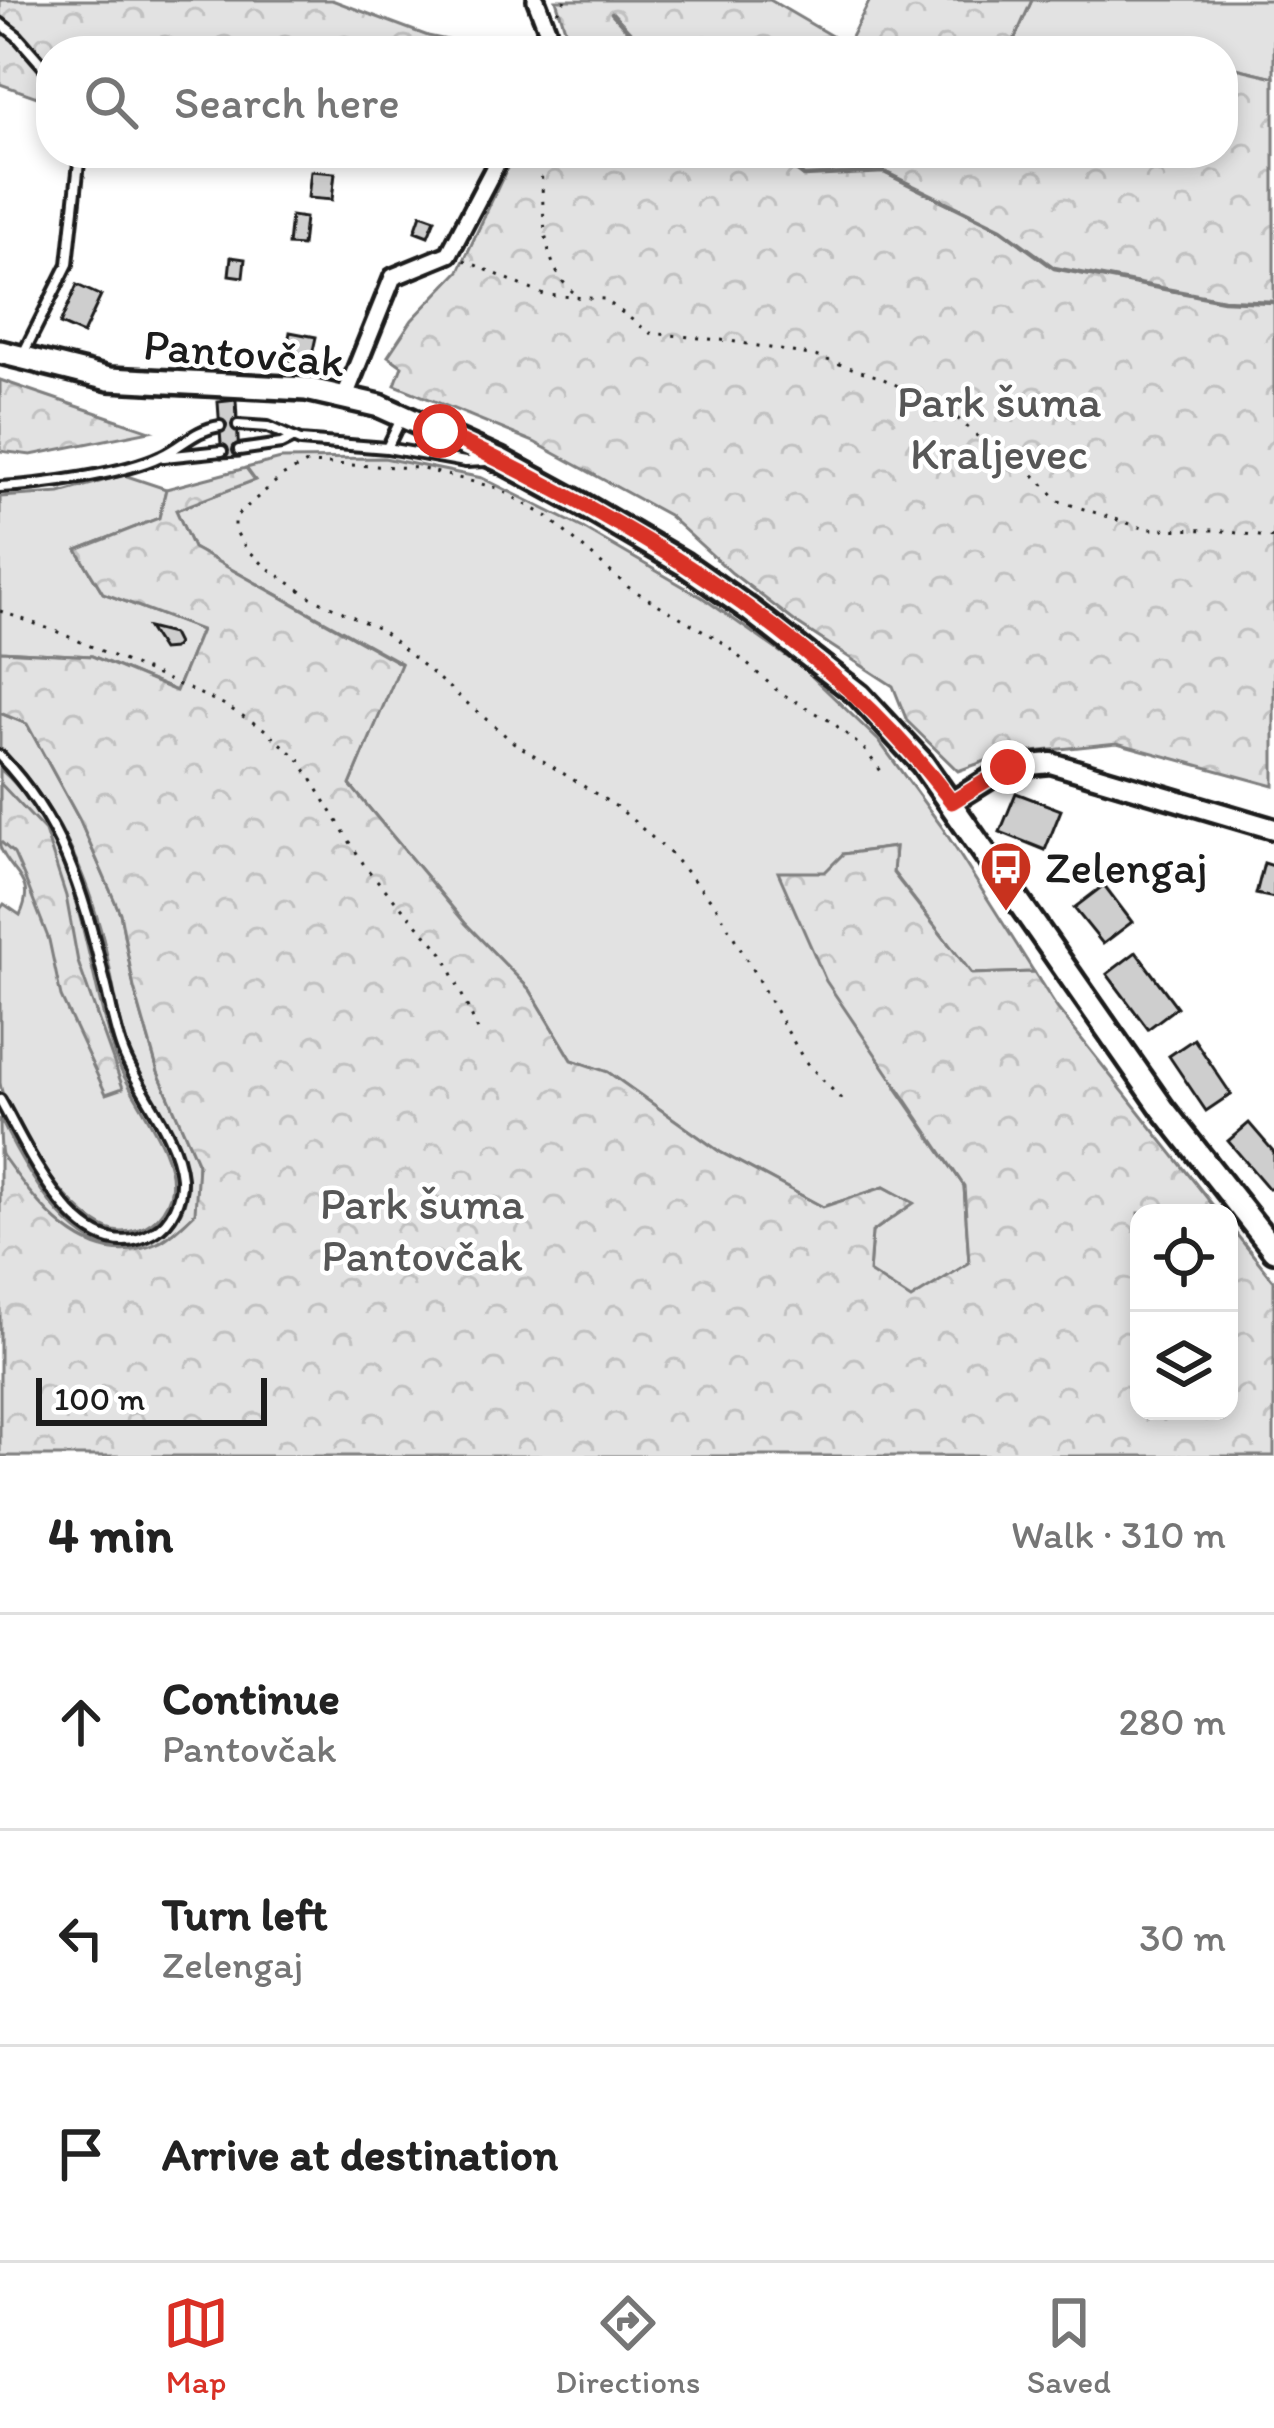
<!DOCTYPE html>
<html lang="en">
<head>
<meta charset="utf-8">
<style>
  :root { --surface:#fff; --page:#f2f2f2; --text:#222; --muted:#767676; --line:#e0e0e0; --accent:#d93025 }
  body { margin:0; font-family:Itim,sans-serif; background:var(--page); color:var(--text) }
  .controls { position:absolute; right:36px; bottom:36px; display:grid; overflow:hidden; border-radius:24px; box-shadow:0 6px 18px #0003 }
  .controls button { width:108px; height:108px; display:grid; place-items:center; padding:0; border:0; border-bottom:3px solid var(--line); background:var(--surface); color:var(--text); font:60px sans-serif }
  .scale { position:absolute; left:36px; bottom:30px; width:231px; box-sizing:border-box; padding-left:12px; border:6px solid #1c1c1c; border-top:0; font-size:33px; line-height:42px; white-space:nowrap; color:#1c1c1c; -webkit-text-stroke:9px #fff; paint-order:stroke }
  .stop { position:absolute; width:36px; height:36px; margin:-27px; border:9px solid #d93025; border-radius:50%; background:#fff }
  .stop.end { background:#d93025; border-color:#fff; box-shadow:0 3px 12px #0008 }
  .list { margin:0; padding:0; list-style:none }
  h2 { display:flex; justify-content:space-between; align-items:center; height:156px; margin:0; padding:0 48px; font-size:51px }
  h2 small { font-size:39px; font-weight:400; color:var(--muted) }
  .list li { display:grid; grid-template-columns:78px 1fr auto; gap:36px; align-items:center; box-sizing:border-box; height:216px; padding:0 48px; border-top:3px solid var(--line) }
  .list b { display:block; font-size:45px; white-space:nowrap }
  .list p { margin:0; font-size:39px; white-space:nowrap; color:var(--muted) }
  .list em { font-size:39px; font-style:normal; color:var(--muted) }
  .icon { flex:none; width:66px; height:66px; fill:none; stroke:currentColor; stroke-width:2; stroke-linecap:round; stroke-linejoin:round }
  .map { position:relative; flex:none; width:1274px; height:1456px; overflow:hidden }
  .search { position:absolute; background:var(--surface); box-shadow:0 6px 18px #0003; left:36px; right:36px; top:36px; height:132px; display:flex; align-items:center; gap:30px; box-sizing:border-box; padding:0 42px; border-radius:48px; color:var(--muted); font-size:45px }
  .sheet { height:804px; background:var(--surface) }
  nav { display:flex; justify-content:space-around; align-items:center; box-sizing:border-box; height:168px; border-top:3px solid var(--line); background:var(--surface); font-size:33px; color:var(--muted) }
  nav a { display:grid; justify-items:center; gap:6px }
  nav .on { color:var(--accent) }
  .map>svg:first-child { display:block }
  .grass { fill:#e2e2e2; stroke:#7f7f7f; stroke-width:3 }
  .forest { fill:url(#forest-crowns); stroke:#7f7f7f; stroke-width:3 }
  .lines { fill:none; stroke-linecap:round; stroke-linejoin:round }
  .stream { stroke:#7a7a7a; stroke-width:4.5 }
  .building { fill:#cecece; stroke:#1c1c1c; stroke-width:3 }
  .service-casing { stroke:#1c1c1c; stroke-width:16 }
  .minor-casing { stroke:#1c1c1c; stroke-width:24 }
  .tertiary-casing { stroke:#1c1c1c; stroke-width:27 }
  .secondary-casing { stroke:#1c1c1c; stroke-width:30 }
  .path { stroke:#1c1c1c; stroke-width:3; stroke-dasharray:3 9; stroke-linecap:butt }
  .service { stroke:#fff; stroke-width:8 }
  .minor { stroke:#fff; stroke-width:15 }
  .tertiary { stroke:#fff; stroke-width:18 }
  .secondary { stroke:#fff; stroke-width:21 }
  .route { stroke:#d93025; stroke-width:15 }
  .labels { text-anchor:middle; stroke-width:9; stroke-linejoin:round; paint-order:stroke }
  .street-label { font-size:45px; fill:#1c1c1c; stroke:#fff }
  .park-label { font-size:45px; fill:#575757; stroke:#fff }
  .poi-label { font-size:45px; fill:#1c1c1c; stroke:#fff; text-anchor:start }
</style>
</head>
<body>
<div class="map">
<svg width="1274" height="1456" viewBox="0 0 1274 1456">
  <defs>
    <pattern id="forest-crowns" width="20" height="18" patternUnits="userSpaceOnUse" patternTransform="scale(3)"><rect width="20" height="18" fill="#e2e2e2"/><path d="M2 6a3 3 0 1 1 6 0M12 15a3 3 0 1 1 6 0" fill="none" stroke="#c1c1c1"/></pattern>
  </defs>
  <rect width="100%" height="100%" fill="#fff"/>
  <filter id="ink" filterUnits="userSpaceOnUse"><feTurbulence type="fractalNoise" baseFrequency=".00833" numOctaves="2"/><feDisplacementMap in="SourceGraphic" scale="24" xChannelSelector="R" yChannelSelector="G"/><feConvolveMatrix kernelMatrix="1 2 1 2 8 2 1 2 1" color-interpolation-filters="sRGB"/></filter>
  <g filter="url(#ink)">
    <path class="grass" d="M1032 0H1274V77L1223 65V51H1162L1134 44 1130 51H1009Z
      M384 458 482 478 583 528 703 598 803 668 879 741 942 827 1034 972 972 974 893 872 895 847 843 854 896 1088 964 1186 969 1263 911 1300 869 1273 872 1232 913 1203 884 1187 823 1207 720 1152 608 1072 572 1060 530 990 465 923 350 785 401 663 193 548 176 510 254 480 246 468 281 459Z
      M124 475 166 489 159 518 77 550 103 593 201 630 176 691 92 656 0 651V497L60 493Z
      M0 713 27 724 79 819 120 913 134 988 158 1072 198 1164 196 1213C175 1231 152 1254 123 1252 77 1250 20 1195 2 1155 0 1145 0 1129 0 1118 24 1167 83 1283 154 1240 172 1229 186 1211 187 1189 189 1135 144 1095 128 1047 115 1010 112 969 101 931 82 862 52 798 0 749Z
      M0 769C80 840 84 959 114 1054 127 1094 182 1154 170 1196 163 1218 145 1232 122 1232 78 1232 6 1123 0 1083 0 1066 0 1046 0 1028 0 988 0 949 0 909L4 904 20 915C37 879 11 875 0 847 0 831 0 787 0 769Z"/>
    <path class="forest" d="M0 0H332L428 36 500 51H51V102L0 84Z
      M556 0H770L847 45 870 0H1032L1009 51H572Z
      M1223 65 1274 77V786L1117 743 1002 755 958 771 907 721 893 686 798 624 732 573 668 515 534 442 395 385 402 366 388 356 412 320 459 271 514 153H1223Z
      M0 380 150 431 31 455 0 451Z
      M246 468 255 480 176 510 193 548 401 664 350 785 465 923 530 990 572 1060 608 1072 720 1152 823 1207 884 1187 914 1203 872 1232 869 1272 911 1299 969 1263 964 1186 826 981 778 872H825L843 854 895 847 893 873 972 974 1034 972 1057 1008 1219 1213H1139V1411H1229V1225L1274 1281V1456H0V1152C36 1203 87 1275 158 1243 172 1237 184 1223 195 1213L198 1164 158 1072 134 988 120 913 79 819 27 724 0 713V651L92 656 176 691 201 630 103 593 77 550 159 518 166 489Z
      M0 783 45 831 66 896 78 962 123 1088 106 1094 61 997 49 940 26 881 14 854 0 841Z"/>
    <g class="lines">
      <path class="stream" d="M612 13 647 51
        M773 153 804 176 884 172 1001 229 1054 268 1223 300 1274 302"/>
    </g>
    <path class="building" d="M311 171 335 173 332 200 308 198Z
      M421 214 435 219 428 236 415 231Z
      M291 216 305 218 302 246 288 245Z
      M231 257 245 259 243 277 229 275Z
      M77 285 101 296 83 334 60 324Z
      M290 332 316 337 310 364 285 359Z
      M236 400 239 457 222 458 218 402Z
      M148 628 172 634 177 644 173 649 162 650Z
      M1016 793 1061 810 1045 850 1000 832Z
      M1264 863 1274 866V898L1256 894Z
      M1104 885 1132 922 1103 944 1074 908Z
      M1136 952 1177 1007 1148 1029 1107 974Z
      M1194 1039 1231 1094 1206 1111 1169 1056Z
      M1249 1123 1274 1152V1185L1269 1189 1228 1141Z"/>
    <g class="lines">
      <g class="service-casing">
        <path id="service" d="M0 23 17 36 51 75
          M24 352 68 264 80 153
          M238 425 268 427 300 441 387 448 402 417
          M387 448 465 462 486 461
          M239 450 281 444 291 439
          M164 457 222 451
          M0 487C42 485 124 474 161 456 183 446 194 430 220 426
          M0 756C62 821 82 889 103 975 110 1000 114 1030 124 1054 140 1093 177 1134 181 1178 182 1198 172 1222 154 1232 81 1276 27 1147 0 1100"/>
      </g>
      <g class="minor-casing">
        <path id="minor" d="M536 0 547 29 545 51
          M345 396 393 277 449 254 502 153"/>
      </g>
      <g class="tertiary-casing">
        <path id="tertiary" d="M952 802 1008 767 1051 763 1274 829"/>
      </g>
      <g class="secondary-casing">
        <path id="secondary" d="M0 352 109 379 306 389 380 406 500 460 581 504 684 564 750 610 859 695 922 763 1163 1109 1274 1250"/>
      </g>
      <path class="path" d="M557 12 565 0
        M539 153C547 200 534 268 580 297
        M464 260 544 295 604 299 650 333 730 341 815 356 879 377 946 408 978 437 1018 458 1059 501 1146 529 1216 530 1274 538
        M0 611 58 632 223 704 264 729 299 759 366 868 443 953 480 1035
        M841 1099 804 1060 716 906 671 854 620 809 513 742 381 630 311 597 266 567 245 547 235 530V517L282 476 307 463 419 468 497 488 548 517 628 587 721 641 779 692 832 722 864 749 884 775"/>
      <use href="#service" class="service"/>
      <use href="#minor" class="minor"/>
      <use href="#tertiary" class="tertiary"/>
      <use href="#secondary" class="secondary"/>
    </g>
  </g>
  <g class="lines" filter="url(#ink)">
    <path class="route" d="M440 431C631 523 821 631 952 802L1008 767"/>
  </g>
  <defs>
    <g id="bus-pin" transform="scale(2.7)"><path d="M0 17L-7.5 6A9.5 9.5 0 1 1 7.5 6Z" fill="#c8321e" stroke="#fff"/><path d="M-5-6H5V4H4V6H2V4H-2V6H-4V4H-5ZM-3.5-4V0h7V-4ZM-3.5 1.2v1.5H-2V1.2ZM2 1.2v1.5H3.5V1.2Z" fill="#fff"/></g>
  </defs>
  <g fill-rule="evenodd">
    <use href="#bus-pin" x="1006" y="867"/>
  </g>
  <g class="labels">
    <g class="street-label">
      <text transform="translate(244 352) rotate(5)" y="16">Pantovčak</text>
    </g>
    <g class="park-label">
      <text x="999" y="417">Park šuma<tspan x="999" dy="52">Kraljevec</tspan></text>
      <text x="422" y="1219">Park šuma<tspan x="422" dy="52">Pantovčak</tspan></text>
    </g>
    <g class="poi-label">
      <text x="1045" y="883">Zelengaj</text>
    </g>
  </g>
</svg>
<div class="controls">
<button><svg class="icon" aria-label="locate" viewBox="0 0 24 24"><circle cx="12" cy="12" r="6"/><path d="M12 2v4M12 18v4M2 12h4M18 12h4"/></svg></button>
<button><svg class="icon" aria-label="layers" viewBox="0 0 24 24"><path d="M12 4l9 5-9 5-9-5zM3 14l9 5 9-5"/></svg></button>
</div>
<div class="scale">100 m</div>
<div class="stop" style="left:440px;top:431px"></div>
<div class="stop end" style="left:1008px;top:767px"></div>
<div class="search"><svg class="icon" aria-label="search" viewBox="0 0 24 24"><circle cx="10" cy="10" r="6"/><path d="M15 15l6 6"/></svg>Search here</div>
</div>
<section class="sheet">
<h2>4 min<small>Walk · 310 m</small></h2>
<ul class="list">
<li><svg class="icon" aria-label="ahead" viewBox="0 0 24 24"><path d="M12 20V5M6 11l6-6 6 6"/></svg><div><b>Continue</b><p>Pantovčak</p></div><em>280 m</em></li>
<li><svg class="icon" aria-label="left" viewBox="0 0 24 24"><path d="M17 20v-9H6M10 6l-5 5 5 5"/></svg><div><b>Turn left</b><p>Zelengaj</p></div><em>30 m</em></li>
<li><svg class="icon" aria-label="arrive" viewBox="0 0 24 24"><path d="M6 21V4h12l-3 4 3 4H6"/></svg><div><b>Arrive at destination</b></div></li>
</ul>
</section>
<nav>
<a class="on"><svg class="icon" aria-label="map" viewBox="0 0 24 24"><path d="M3 6l6-2 6 2 6-2v14l-6 2-6-2-6 2zM9 4v14M15 6v14"/></svg>Map</a>
<a><svg class="icon" aria-label="directions" viewBox="0 0 24 24"><path d="M12 3l9 9-9 9-9-9zM9 14v-3h6M13 9l2 2-2 2"/></svg>Directions</a>
<a><svg class="icon" aria-label="saved" viewBox="0 0 24 24"><path d="M7 4h10v16l-5-4-5 4z"/></svg>Saved</a>
</nav>
</body>
</html>
